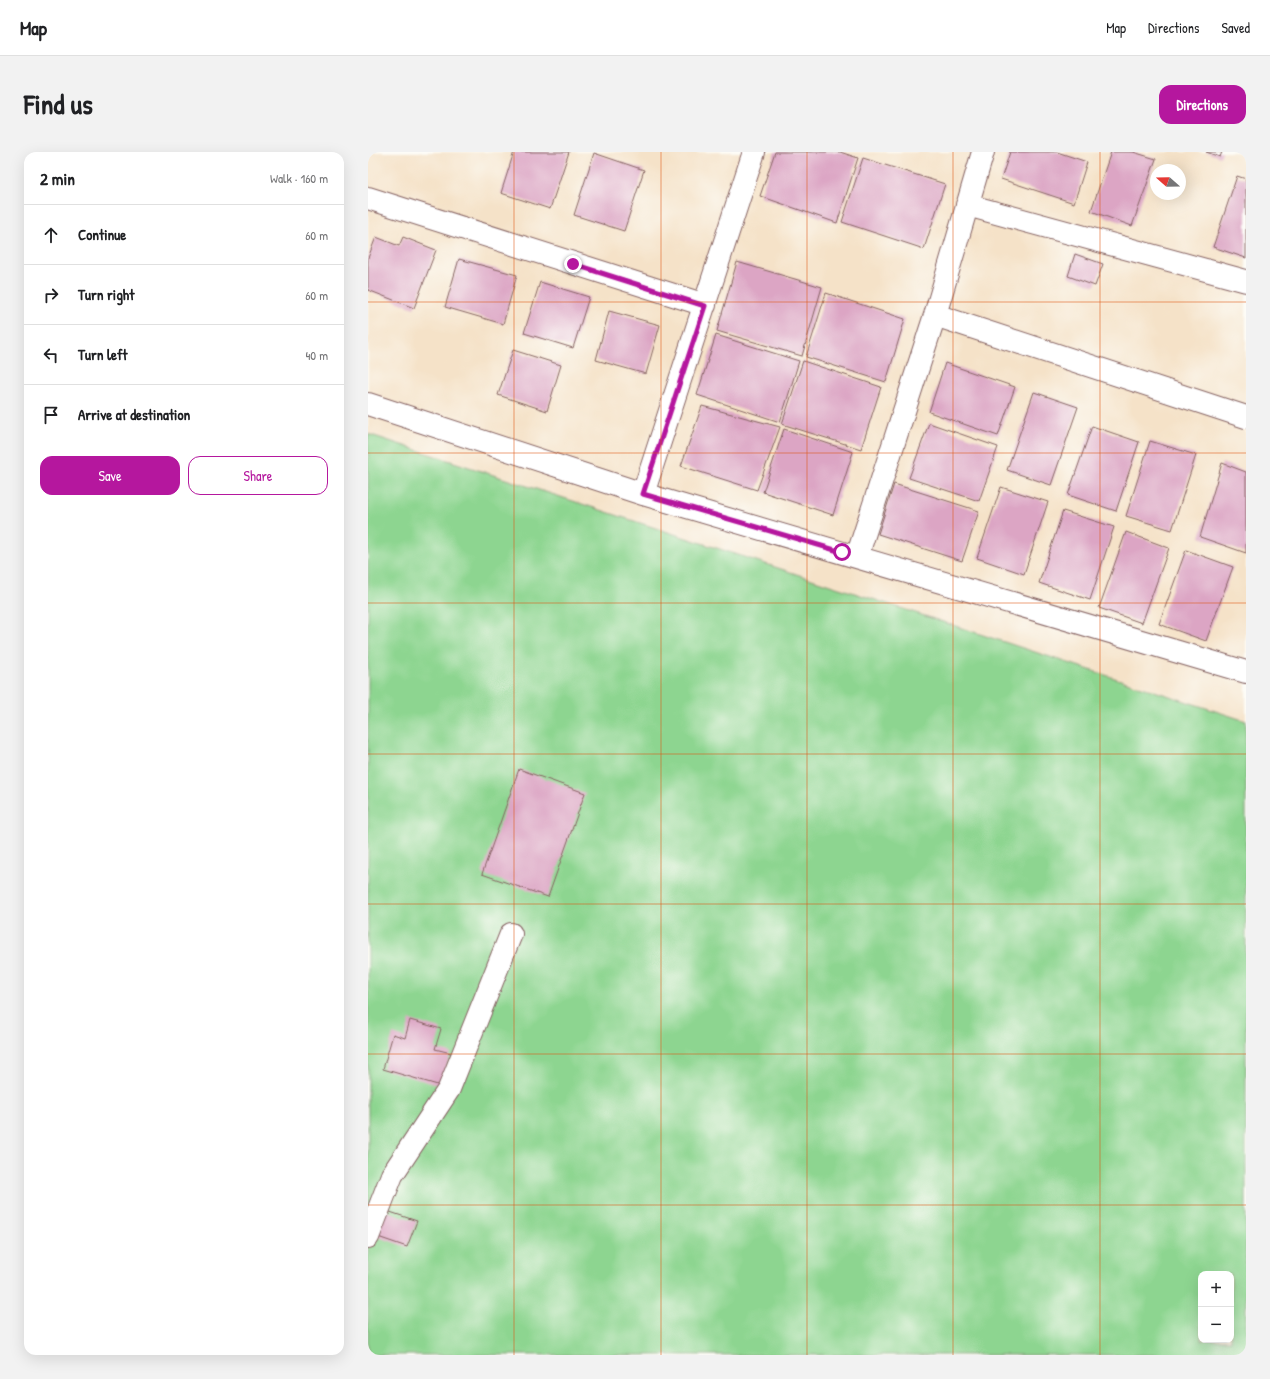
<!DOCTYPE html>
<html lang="en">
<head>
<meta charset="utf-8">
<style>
  :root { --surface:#fff; --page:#f2f2f2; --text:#202124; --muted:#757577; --line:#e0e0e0; --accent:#b5179e }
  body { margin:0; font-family:"Patrick Hand",sans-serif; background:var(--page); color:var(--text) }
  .controls { position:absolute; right:12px; bottom:12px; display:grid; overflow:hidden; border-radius:8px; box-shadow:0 4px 16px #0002 }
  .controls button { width:36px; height:36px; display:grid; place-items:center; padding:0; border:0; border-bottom:1px solid var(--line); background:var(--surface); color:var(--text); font:20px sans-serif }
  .compass { position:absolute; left:782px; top:12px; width:36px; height:36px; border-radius:50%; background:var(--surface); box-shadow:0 4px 16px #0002; rotate:290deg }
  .stop { position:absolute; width:12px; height:12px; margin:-9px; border:3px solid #b5179e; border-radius:50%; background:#fff }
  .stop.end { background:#b5179e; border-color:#fff; box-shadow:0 1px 4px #0008 }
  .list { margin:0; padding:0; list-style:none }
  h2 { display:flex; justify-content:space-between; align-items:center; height:52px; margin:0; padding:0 16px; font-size:17px }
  h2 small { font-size:13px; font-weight:400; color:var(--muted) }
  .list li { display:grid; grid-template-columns:26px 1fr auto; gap:12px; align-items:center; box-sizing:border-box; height:60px; padding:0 16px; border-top:1px solid var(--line) }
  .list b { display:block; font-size:15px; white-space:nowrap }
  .list em { font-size:13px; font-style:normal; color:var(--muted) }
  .actions { display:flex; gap:8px; padding:12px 16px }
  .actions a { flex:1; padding:9px 0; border:1px solid var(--accent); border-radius:12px; text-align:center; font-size:14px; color:var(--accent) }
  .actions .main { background:var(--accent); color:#fff }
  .icon { flex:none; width:22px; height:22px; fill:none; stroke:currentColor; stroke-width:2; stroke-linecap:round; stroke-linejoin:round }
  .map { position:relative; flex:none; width:878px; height:1203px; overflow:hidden; border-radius:12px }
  header { display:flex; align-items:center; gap:24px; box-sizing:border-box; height:56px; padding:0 20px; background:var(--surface); border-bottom:1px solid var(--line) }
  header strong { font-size:19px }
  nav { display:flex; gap:22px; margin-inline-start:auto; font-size:14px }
  .intro { display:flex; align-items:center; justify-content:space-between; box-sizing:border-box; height:96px; padding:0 24px }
  h1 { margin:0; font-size:28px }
  .button { padding:10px 18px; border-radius:12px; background:var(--accent); color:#fff; font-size:14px; font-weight:700 }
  main { display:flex; gap:24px; padding:0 24px }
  aside { flex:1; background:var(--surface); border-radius:12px; box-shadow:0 4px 16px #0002 }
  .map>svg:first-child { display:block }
  .green { fill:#8dd590; stroke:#6c7a5e; fill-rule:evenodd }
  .building { fill:#dca5c4 }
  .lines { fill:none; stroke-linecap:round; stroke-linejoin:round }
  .minor-casing { stroke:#866362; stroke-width:24 }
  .minor { stroke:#fff; stroke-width:22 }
  .route { stroke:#b5179e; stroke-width:5 }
  .grid { fill:none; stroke:#e0560e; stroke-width:1; stroke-opacity:0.55 }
</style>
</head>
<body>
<header>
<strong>Map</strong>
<nav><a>Map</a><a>Directions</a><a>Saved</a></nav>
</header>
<div class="intro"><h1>Find us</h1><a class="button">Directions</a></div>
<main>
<aside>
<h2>2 min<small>Walk · 160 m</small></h2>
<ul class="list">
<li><svg class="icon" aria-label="ahead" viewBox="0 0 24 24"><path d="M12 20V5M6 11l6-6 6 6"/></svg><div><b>Continue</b></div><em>60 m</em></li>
<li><svg class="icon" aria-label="right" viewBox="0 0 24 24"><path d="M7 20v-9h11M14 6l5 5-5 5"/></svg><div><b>Turn right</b></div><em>60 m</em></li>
<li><svg class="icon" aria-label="left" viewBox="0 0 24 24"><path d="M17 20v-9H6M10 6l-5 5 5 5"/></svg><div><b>Turn left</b></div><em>40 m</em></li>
<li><svg class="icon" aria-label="arrive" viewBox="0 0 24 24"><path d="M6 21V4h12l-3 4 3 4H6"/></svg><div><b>Arrive at destination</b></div></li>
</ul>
<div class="actions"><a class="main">Save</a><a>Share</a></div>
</aside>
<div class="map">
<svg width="878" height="1203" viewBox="0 0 878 1203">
  <rect width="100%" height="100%" fill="#fdfcf7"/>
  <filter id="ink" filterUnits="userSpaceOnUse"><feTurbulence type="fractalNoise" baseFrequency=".025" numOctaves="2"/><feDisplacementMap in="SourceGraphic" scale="8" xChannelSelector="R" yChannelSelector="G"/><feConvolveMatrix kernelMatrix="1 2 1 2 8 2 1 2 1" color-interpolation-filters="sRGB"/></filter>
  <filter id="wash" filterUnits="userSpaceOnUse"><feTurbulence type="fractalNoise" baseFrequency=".012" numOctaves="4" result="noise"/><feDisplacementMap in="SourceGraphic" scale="16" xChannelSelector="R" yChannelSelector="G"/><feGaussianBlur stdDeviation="0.9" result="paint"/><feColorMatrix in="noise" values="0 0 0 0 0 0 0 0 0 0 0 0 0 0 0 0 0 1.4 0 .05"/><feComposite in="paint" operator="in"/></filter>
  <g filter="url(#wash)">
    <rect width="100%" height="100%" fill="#f5e2c8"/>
    <path class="green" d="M0 282 878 569V1203H0ZM833 1122H863V1188H833Z"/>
    <g id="blocks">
      <path class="building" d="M146 0H201L182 57 133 41Z
        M407 0H472L490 6 469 71 392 44Z
        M642 0H689L719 10 706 51 633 27Z
        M743 0H765L788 7 764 74 723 59Z
        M838 0H854L852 5Z
        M226 1 276 18 256 79 206 63Z
        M495 6 577 32 556 97 474 70Z
        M869 24 878 27V106L845 95Z
        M8 85 31 94 35 85 68 98 46 156 0 138V106Z
        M707 102 735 112 727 134 700 124Z
        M91 107 149 123 135 172 77 155Z
        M369 110 454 135 434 204 349 179Z
        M172 130 221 145 205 196 156 181Z
        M458 141 537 167 518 230 438 205Z
        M241 159 292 173 278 222 228 208Z
        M348 183 431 209 412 270 329 243Z
        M145 198 193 213 179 259 130 243Z
        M435 209 513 235 493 297 414 272Z
        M577 211 647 235 630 284 561 260Z
        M666 240 710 255 683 333 639 318Z
        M334 254 412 275 389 338 313 314Z
        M561 271 630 295 611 349 541 326Z
        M724 274 771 290 748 359 700 343Z
        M416 277 485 300 465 363 395 340Z
        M782 289 828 303 804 378 758 364Z
        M854 311 878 320V401L832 385Z
        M526 332 611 359 594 409 510 382Z
        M633 335 680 350 656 422 609 406Z
        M695 359 746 375 722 448 671 431Z
        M758 380 801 396 774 471 731 456Z
        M818 398 865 415 838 489 791 472Z
        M151 617 217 641 180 745 114 722Z
        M42 868 73 877 67 897 83 901 73 934 15 917 25 882 37 886Z
        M16 1058 49 1069 39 1095 7 1084Z"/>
    </g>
  </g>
  <g filter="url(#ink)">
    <use href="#blocks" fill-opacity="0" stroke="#866362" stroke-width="1"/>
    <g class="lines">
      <g class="minor-casing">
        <path id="minor" d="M0 46 337 153
          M599 53 878 129
          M567 163 878 265
          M0 252 275 342 878 520
          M275 342 386 0
          M489 405 567 163 615 0
          M0 1085 24 1023 81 937 143 782"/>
      </g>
      <use href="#minor" class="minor"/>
    </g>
  </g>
  <g class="lines" filter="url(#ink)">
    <path class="route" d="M205 112 337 154 275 342 474 400"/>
  </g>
  <path class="grid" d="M146 0V1203M293 0V1203M439 0V1203M585 0V1203M732 0V1203M0 150H878M0 301H878M0 451H878M0 602H878M0 752H878M0 902H878M0 1053H878"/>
</svg>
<div class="controls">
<button>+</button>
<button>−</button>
</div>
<svg class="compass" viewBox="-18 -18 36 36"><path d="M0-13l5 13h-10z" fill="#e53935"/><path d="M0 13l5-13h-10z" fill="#757577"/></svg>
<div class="stop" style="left:474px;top:400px"></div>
<div class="stop end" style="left:205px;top:112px"></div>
</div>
</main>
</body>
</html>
